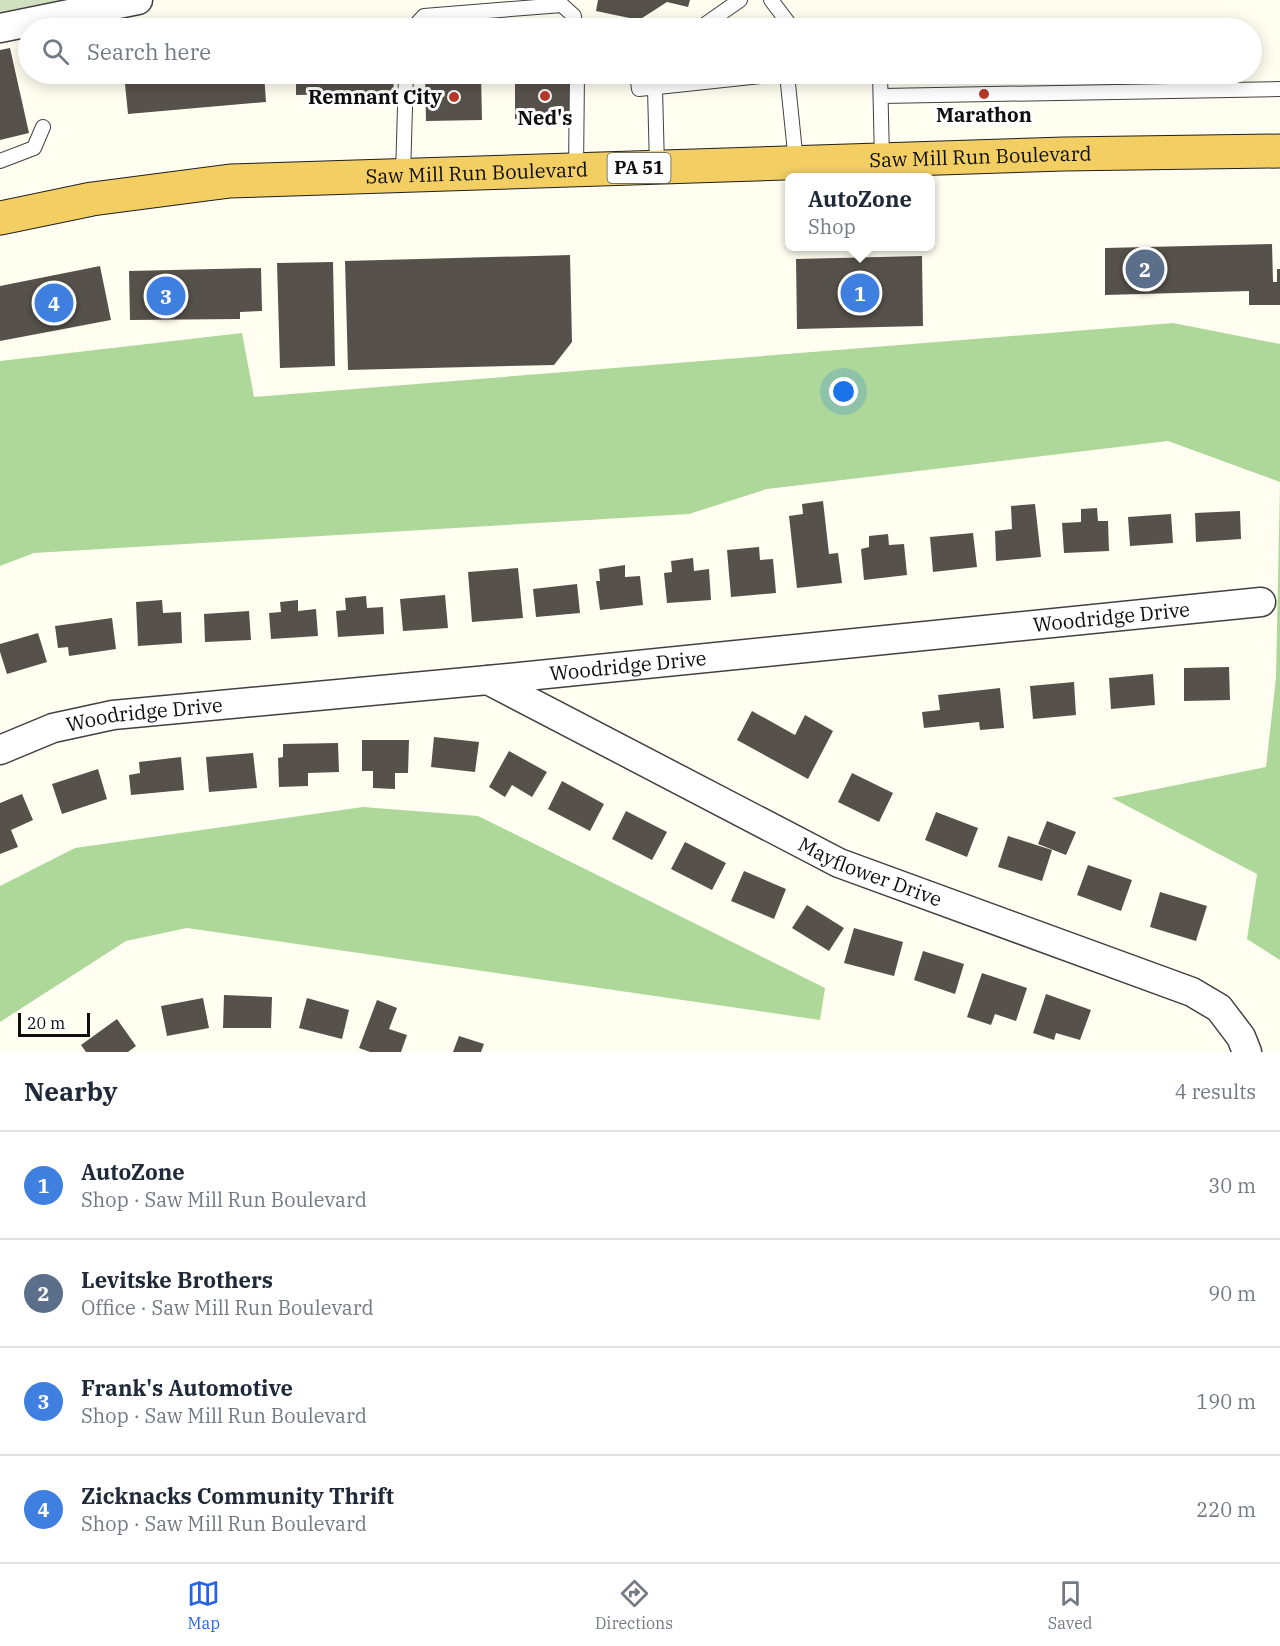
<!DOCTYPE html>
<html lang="en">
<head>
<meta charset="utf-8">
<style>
  :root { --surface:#fff; --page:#f6f6f7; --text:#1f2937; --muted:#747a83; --line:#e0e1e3; --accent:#2563eb }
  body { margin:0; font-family:"IBM Plex Serif",serif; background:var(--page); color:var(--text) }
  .scale { position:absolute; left:18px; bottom:15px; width:72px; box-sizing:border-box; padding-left:6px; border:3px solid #0e0e0e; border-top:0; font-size:16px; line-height:21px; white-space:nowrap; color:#0e0e0e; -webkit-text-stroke:4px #fff; paint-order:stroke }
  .you { position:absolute; left:844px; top:392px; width:21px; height:21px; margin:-15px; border:4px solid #fff; border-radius:50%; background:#1a73e8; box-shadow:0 0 0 9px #1a73e833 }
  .badge { display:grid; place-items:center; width:39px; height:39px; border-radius:50%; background:var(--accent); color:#fff; font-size:20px; font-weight:700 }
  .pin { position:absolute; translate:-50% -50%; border:3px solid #fff; box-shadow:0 2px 6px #0006 }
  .popup { position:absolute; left:785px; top:173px; width:150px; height:78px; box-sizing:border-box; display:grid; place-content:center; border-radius:9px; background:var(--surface); filter:drop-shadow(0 2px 4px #0005); font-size:20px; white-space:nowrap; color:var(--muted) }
  .popup b { font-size:22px; color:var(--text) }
  .popup::after { content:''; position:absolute; left:50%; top:100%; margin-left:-12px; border:12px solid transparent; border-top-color:var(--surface) }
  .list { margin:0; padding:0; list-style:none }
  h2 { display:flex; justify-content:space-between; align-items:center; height:78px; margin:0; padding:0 24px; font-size:26px }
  h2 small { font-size:20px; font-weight:400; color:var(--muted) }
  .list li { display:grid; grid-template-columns:39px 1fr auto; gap:18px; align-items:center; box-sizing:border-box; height:108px; padding:0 24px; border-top:2px solid var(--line) }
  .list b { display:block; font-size:22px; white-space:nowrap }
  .list p { margin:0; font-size:20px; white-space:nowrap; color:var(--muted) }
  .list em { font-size:20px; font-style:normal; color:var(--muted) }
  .icon { flex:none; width:33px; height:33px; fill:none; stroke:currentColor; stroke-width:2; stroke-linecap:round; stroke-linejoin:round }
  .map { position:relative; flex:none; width:1280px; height:1052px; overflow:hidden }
  .search { position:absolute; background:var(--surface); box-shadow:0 3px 15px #0003; left:18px; right:18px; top:18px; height:66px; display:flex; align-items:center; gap:15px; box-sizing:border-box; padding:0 21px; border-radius:33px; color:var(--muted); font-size:22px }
  .sheet { height:510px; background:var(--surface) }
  nav { display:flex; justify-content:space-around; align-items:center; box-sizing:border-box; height:84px; border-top:2px solid var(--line); background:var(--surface); font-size:16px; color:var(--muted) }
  nav a { display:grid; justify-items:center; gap:3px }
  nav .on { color:var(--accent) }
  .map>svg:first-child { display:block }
  .forest { fill:#add89a }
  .cemetery { fill:#d1e0c1 }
  .building { fill:#57514b }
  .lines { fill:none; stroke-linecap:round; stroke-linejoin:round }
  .service-casing { stroke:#414141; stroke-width:16 }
  .minor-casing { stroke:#414141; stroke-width:31 }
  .trunk-casing { stroke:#1f1f1f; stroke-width:35 }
  .service { stroke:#fff; stroke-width:14 }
  .minor { stroke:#fff; stroke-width:28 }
  .trunk { stroke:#f2ce63; stroke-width:33 }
  .poi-dot { fill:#ba382a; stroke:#fff; stroke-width:2 }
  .labels { text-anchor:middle; stroke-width:6; stroke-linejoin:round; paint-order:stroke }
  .shield { fill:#fff; stroke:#565656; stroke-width:1.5 }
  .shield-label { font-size:18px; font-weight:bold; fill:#0e0e0e }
  .poi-label { font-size:20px; font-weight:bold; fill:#0e0e0e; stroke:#fff }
  .street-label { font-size:20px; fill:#0e0e0e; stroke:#fff }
</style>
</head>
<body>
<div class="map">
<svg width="1280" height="1052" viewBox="0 0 1280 1052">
  <rect width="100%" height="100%" fill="#fffef0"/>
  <path class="forest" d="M1173 323 1280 344V482L1168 441 767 489 689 514 34 553 0 566V361L242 333 254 397Z
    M1280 485V960L1247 939 1257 874 1112 798 1266 767 1276 678Z
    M363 807 478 816 825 988 820 1020 187 928 126 941 0 1022V886L75 848Z"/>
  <path class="cemetery" d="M0 0H65L0 17Z"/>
  <path class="building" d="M598 0H690L688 7 667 2 639 20 596 11Z
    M10 48 29 133 0 140V50Z
    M124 74H264L266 102 128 114Z
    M296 74H393L394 93 296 95Z
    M425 74H481L482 120 426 121Z
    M515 74H575L576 118 515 119Z
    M1272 244 1273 282H1277V269H1280V305H1249V291L1105 295V248Z
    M570 255 572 342 554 365 348 370 345 261Z
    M922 256 923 326 797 329 796 259Z
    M333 262 335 366 280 368 277 263Z
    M100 266 111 320 0 341V286Z
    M261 268 262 311 240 312V319L130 320 129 271Z
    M823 501 829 554 838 553 842 583 797 588 789 516 803 514 802 504Z
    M1035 504 1041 557 996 561 995 531 1012 529 1011 506Z
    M1097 508 1098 521H1108L1109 551 1064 553 1062 523 1081 522V509Z
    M1240 511 1241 539 1196 542 1195 513Z
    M1171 514 1173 543 1130 546 1128 517Z
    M973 533 977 567 933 572 930 537Z
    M888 534 889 545 904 544 907 575 864 580 861 549 869 547V536Z
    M759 547 760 560 773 559 776 593 731 597 727 550Z
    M693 558 694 571 709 569 711 600 667 603 664 573 672 572 671 561Z
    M625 565V577L640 576 643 605 600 610 596 581H600L599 569Z
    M518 568 523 618 472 622 468 572Z
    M577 584 580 613 536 617 533 589Z
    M445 595 448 628 403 631 400 599Z
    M366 596 367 608 383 607 384 634 338 637 336 611 346 610 345 598Z
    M162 600 163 613 181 612 182 643 138 646 136 602Z
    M298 600V611L316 609 318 636 271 639 269 613 281 612 280 602Z
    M249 611 251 640 205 642 204 614Z
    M112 618 116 649 69 656 68 647 58 648 55 626Z
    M38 633 47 662 7 674 0 652V644Z
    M1229 667 1230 700 1184 701V668Z
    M1153 674 1155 705 1111 709 1109 678Z
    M1074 682 1076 715 1033 719 1030 686Z
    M1000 688 1004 728 980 730 979 722 924 728 922 712 940 710 938 695Z
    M752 711 795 735 805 715 833 731 808 779 737 740Z
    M434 737 479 742 475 772 431 767Z
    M362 740H409L408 773H395V789L373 788V771H362Z
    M338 743 339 772 308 773V786L279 787 278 758 283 757V744Z
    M509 751 547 772 532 797 512 785 505 797 489 787Z
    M253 753 257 788 209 792 206 757Z
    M181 757 184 790 131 795 129 775 140 773 139 762Z
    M98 769 107 799 62 814 52 784Z
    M852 773 893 793 879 822 838 802Z
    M562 781 604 804 590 831 548 809Z
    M22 794 33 820 11 830 18 847 0 854V803Z
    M626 811 667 832 652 860 612 839Z
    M936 812 978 828 967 857 925 840Z
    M1047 821 1076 832 1066 855 1038 844Z
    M1008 836 1052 850 1042 881 998 867Z
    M685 842 726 863 712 890 671 869Z
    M1088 865 1132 880 1121 911 1077 895Z
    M744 871 786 889 774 919 731 901Z
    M1160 892 1207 906 1196 941 1150 927Z
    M807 905 844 928 829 951 792 928Z
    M854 928 903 942 894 976 844 963Z
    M923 951 964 964 955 994 914 980Z
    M982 973 1027 988 1016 1021 995 1014 991 1025 967 1017Z
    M1046 994 1091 1010 1080 1040 1056 1033 1054 1040 1033 1033Z
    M224 995 272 997 271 1028H223Z
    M203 998 209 1028 167 1036 161 1006Z
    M307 998 349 1010 342 1039 299 1028Z
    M377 1000 397 1008 389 1029 407 1035 401 1052H370L359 1048Z
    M117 1019 136 1046 128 1052H86L81 1045Z
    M459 1036 484 1044 481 1052H453Z"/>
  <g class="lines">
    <g class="service-casing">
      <path id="service" d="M771 0 790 25V28
        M413 28 424 16 562 5 574 16 575 28
        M700 28 740 0
        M637 74 639 89 779 74
        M787 74 796 162
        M880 74 882 159
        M1219 74 1229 90
        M655 88 657 167
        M882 96 1280 89
        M0 161 34 148 43 127
        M576 170 577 74
        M403 175 406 74"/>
    </g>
    <g class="minor-casing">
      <g id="minor">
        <path d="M0 28 138 0"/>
        <path id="s1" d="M488 680 839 863 1192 992 1219 1008 1241 1037 1247 1052"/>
        <path id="s2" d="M0 750 53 728 113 715 488 680 1261 602"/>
      </g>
    </g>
    <g class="trunk-casing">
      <g id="trunk">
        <path id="s3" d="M0 218 92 199 230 181 1064 154 1280 151"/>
      </g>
    </g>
    <use href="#service" class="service"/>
    <use href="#minor" class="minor"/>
    <use href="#trunk" class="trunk"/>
  </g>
  <g class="poi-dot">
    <circle cx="984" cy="94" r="6"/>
    <circle cx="545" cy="96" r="6"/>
    <circle cx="454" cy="97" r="6"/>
  </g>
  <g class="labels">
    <rect class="shield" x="607.5" y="153" width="63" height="30" rx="4.5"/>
    <g class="shield-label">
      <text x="639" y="174">PA 51</text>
    </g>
    <g class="poi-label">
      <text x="442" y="104" text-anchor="end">Remnant City</text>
      <text x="984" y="122">Marathon</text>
      <text x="545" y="125">Ned's</text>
    </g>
    <g class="street-label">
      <text dy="7" stroke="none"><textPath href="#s3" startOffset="984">Saw Mill Run Boulevard</textPath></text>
      <text dy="7" stroke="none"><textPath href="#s3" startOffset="480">Saw Mill Run Boulevard</textPath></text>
      <text dy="7" stroke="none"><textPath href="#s2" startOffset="1122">Woodridge Drive</textPath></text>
      <text dy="7" stroke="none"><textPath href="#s2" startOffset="636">Woodridge Drive</textPath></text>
      <text dy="7" stroke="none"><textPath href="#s2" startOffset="150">Woodridge Drive</textPath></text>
      <text dy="7" stroke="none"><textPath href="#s1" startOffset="428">Mayflower Drive</textPath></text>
    </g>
  </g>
</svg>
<div class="scale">20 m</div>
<div class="you"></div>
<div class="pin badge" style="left:860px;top:293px;background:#3f7fe0">1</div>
<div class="popup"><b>AutoZone</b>Shop</div>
<div class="pin badge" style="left:1145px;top:269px;background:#5c6f8a">2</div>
<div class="pin badge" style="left:166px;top:296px;background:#3f7fe0">3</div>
<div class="pin badge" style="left:54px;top:303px;background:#3f7fe0">4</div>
<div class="search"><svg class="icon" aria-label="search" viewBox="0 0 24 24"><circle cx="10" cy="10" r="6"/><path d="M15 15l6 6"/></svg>Search here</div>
</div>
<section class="sheet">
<h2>Nearby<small>4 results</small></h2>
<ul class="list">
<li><span class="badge" style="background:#3f7fe0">1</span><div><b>AutoZone</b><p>Shop · Saw Mill Run Boulevard</p></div><em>30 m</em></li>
<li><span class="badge" style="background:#5c6f8a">2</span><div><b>Levitske Brothers</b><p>Office · Saw Mill Run Boulevard</p></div><em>90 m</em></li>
<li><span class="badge" style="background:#3f7fe0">3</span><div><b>Frank's Automotive</b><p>Shop · Saw Mill Run Boulevard</p></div><em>190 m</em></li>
<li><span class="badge" style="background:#3f7fe0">4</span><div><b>Zicknacks Community Thrift</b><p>Shop · Saw Mill Run Boulevard</p></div><em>220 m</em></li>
</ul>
</section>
<nav>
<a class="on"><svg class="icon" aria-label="map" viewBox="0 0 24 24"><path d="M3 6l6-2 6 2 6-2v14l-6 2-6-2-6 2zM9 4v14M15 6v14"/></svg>Map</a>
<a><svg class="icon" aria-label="directions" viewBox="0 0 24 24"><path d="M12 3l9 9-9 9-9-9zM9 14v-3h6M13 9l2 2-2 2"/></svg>Directions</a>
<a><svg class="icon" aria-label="saved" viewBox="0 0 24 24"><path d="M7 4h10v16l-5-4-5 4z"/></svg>Saved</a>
</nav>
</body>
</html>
